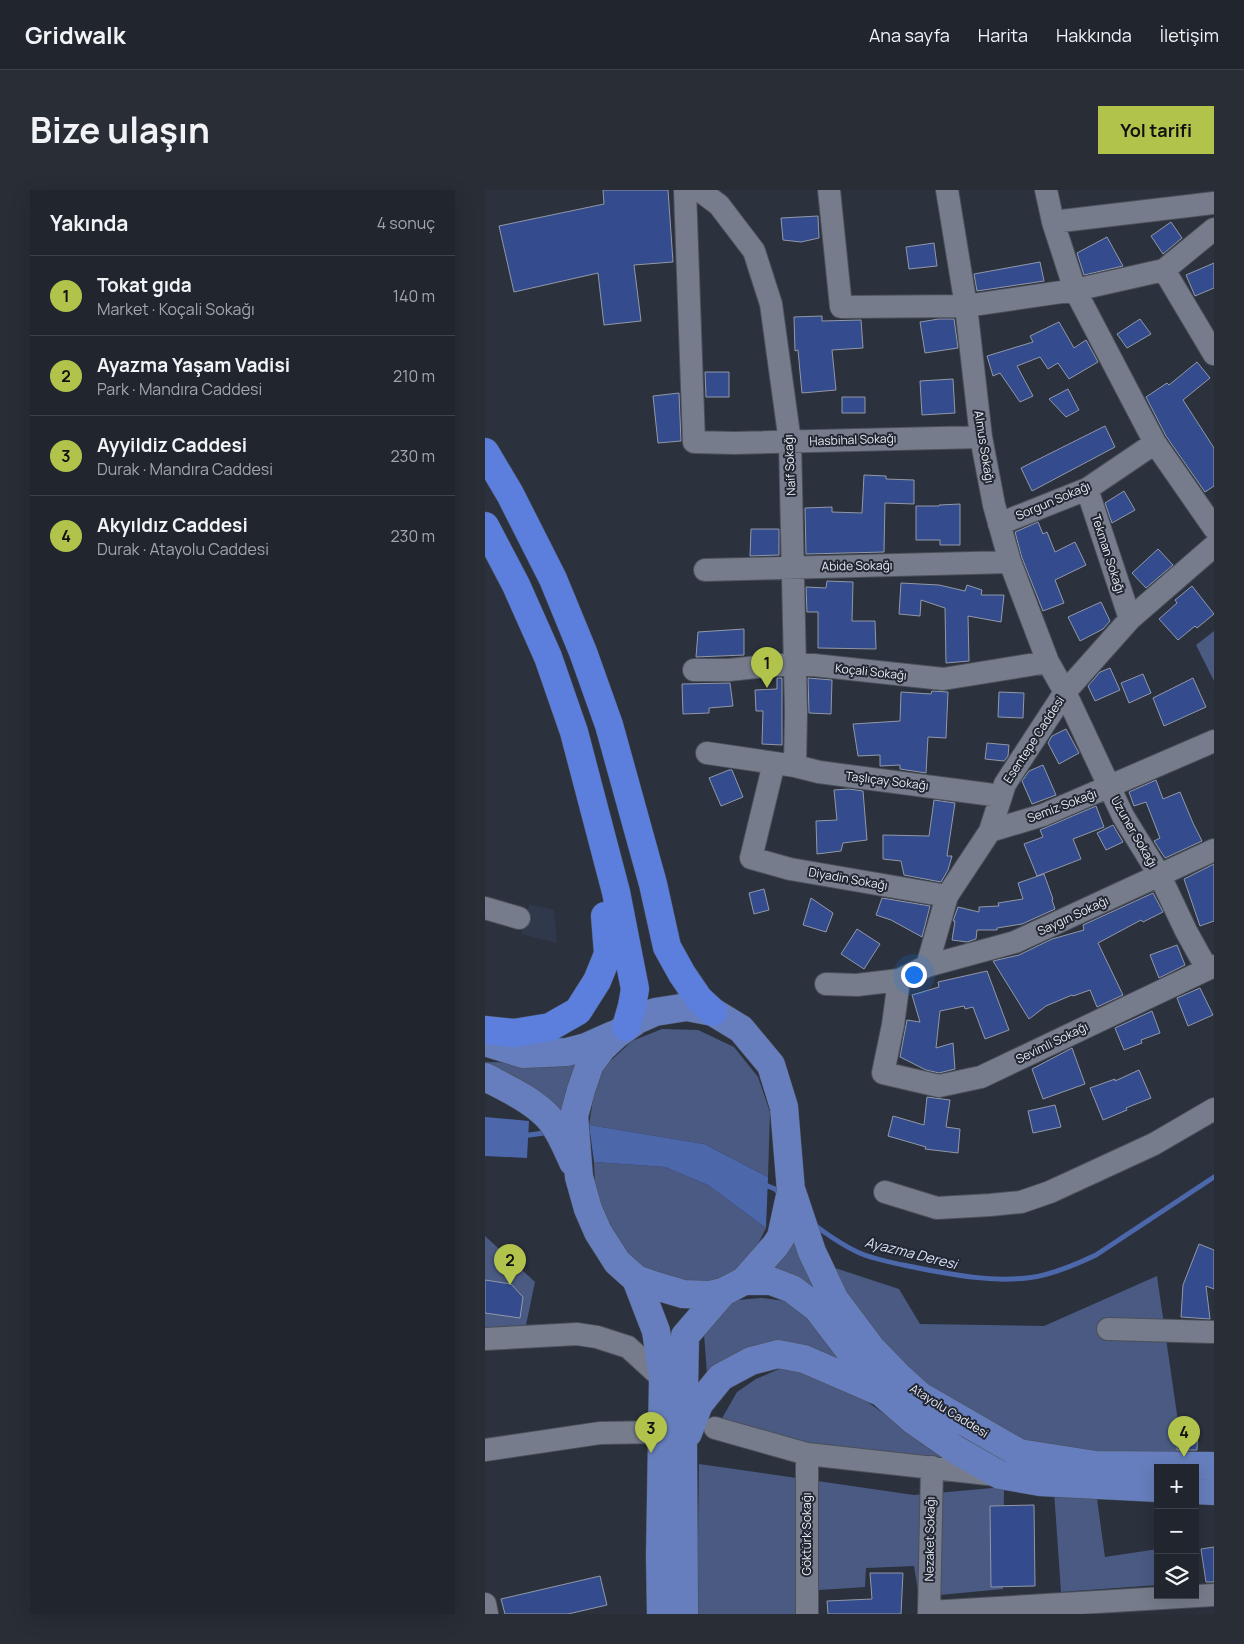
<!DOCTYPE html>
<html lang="tr">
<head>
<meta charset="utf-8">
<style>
  :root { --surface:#20252e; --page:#282d36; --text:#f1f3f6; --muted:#a2a5aa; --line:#3d424a; --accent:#b2c34c }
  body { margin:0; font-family:Manrope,sans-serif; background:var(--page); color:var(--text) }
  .controls { position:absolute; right:15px; bottom:15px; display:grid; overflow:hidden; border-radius:0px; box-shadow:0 5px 20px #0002 }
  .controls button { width:45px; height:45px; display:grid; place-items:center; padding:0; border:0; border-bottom:1px solid var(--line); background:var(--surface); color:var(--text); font:25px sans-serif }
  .you { position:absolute; left:428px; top:784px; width:18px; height:18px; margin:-12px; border:4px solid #fff; border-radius:50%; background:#1a73e8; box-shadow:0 0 0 8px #1a73e833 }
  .badge { display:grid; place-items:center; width:32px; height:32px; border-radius:50%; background:var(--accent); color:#111; font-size:16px; font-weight:700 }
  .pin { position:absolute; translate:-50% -41px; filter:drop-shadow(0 1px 2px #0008) }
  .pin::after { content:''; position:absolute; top:26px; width:18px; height:15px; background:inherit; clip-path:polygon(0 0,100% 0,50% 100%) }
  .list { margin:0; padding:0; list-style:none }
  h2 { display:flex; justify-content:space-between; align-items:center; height:65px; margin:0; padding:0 20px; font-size:21px }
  h2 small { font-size:16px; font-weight:400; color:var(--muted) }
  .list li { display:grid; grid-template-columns:32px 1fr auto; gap:15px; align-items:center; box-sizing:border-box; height:80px; padding:0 20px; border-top:1px solid var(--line) }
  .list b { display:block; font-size:19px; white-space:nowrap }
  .list p { margin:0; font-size:16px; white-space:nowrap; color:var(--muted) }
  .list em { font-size:16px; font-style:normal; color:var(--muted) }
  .icon { flex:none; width:28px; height:28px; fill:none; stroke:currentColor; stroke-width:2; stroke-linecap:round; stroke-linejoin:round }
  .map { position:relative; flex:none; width:729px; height:1424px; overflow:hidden; border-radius:0px }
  header { display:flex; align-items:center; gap:30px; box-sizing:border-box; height:70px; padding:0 25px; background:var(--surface); border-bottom:1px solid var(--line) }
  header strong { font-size:24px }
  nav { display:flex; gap:28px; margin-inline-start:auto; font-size:18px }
  .intro { display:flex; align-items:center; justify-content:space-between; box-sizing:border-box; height:120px; padding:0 30px }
  h1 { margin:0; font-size:35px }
  .button { padding:12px 22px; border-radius:0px; background:var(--accent); color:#111; font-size:18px; font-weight:700 }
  main { display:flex; gap:30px; padding:0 30px }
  aside { flex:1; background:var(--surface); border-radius:0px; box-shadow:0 5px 20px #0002 }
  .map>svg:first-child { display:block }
  .built { fill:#30384b }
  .green { fill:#4a5a82 }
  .water { fill:#4d67ab }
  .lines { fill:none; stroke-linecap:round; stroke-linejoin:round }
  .stream { stroke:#4d67ab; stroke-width:5 }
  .building { fill:#344c8d; stroke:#9198a7 }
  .minor-casing { stroke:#4b505a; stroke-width:24 }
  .major-casing { stroke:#4b505a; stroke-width:29 }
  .highway-casing { stroke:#4b505a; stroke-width:29 }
  .minor { stroke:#767c8b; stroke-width:22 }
  .major { stroke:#667ebd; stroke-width:28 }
  .highway { stroke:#5c7fde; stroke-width:28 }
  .labels { text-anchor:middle; stroke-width:4; stroke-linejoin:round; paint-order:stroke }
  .street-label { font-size:12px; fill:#e8ebf4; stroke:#222733 }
  .water-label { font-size:14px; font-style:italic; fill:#d9e2f6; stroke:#222733 }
</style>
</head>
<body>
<header>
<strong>Gridwalk</strong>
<nav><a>Ana sayfa</a><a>Harita</a><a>Hakkında</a><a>İletişim</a></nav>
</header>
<div class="intro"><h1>Bize ulaşın</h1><a class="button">Yol tarifi</a></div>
<main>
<aside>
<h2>Yakında<small>4 sonuç</small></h2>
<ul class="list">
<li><span class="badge">1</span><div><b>Tokat gıda</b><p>Market · Koçali Sokağı</p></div><em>140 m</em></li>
<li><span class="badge">2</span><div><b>Ayazma Yaşam Vadisi</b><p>Park · Mandıra Caddesi</p></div><em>210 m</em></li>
<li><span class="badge">3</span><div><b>Ayyildiz Caddesi</b><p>Durak · Mandıra Caddesi</p></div><em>230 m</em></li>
<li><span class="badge">4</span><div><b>Akyıldız Caddesi</b><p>Durak · Atayolu Caddesi</p></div><em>230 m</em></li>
</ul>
</aside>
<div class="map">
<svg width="729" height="1424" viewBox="0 0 729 1424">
  <rect width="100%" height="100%" fill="#2b313d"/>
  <path class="built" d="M44 714 69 720 72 753 36 744Z"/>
  <path class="green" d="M729 441V491L711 455Z
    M177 839 213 840 249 857 273 887 285 922 283 987 219 954 104 935 109 903 120 876 147 851Z
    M0 872 94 874 80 926 59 905 27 886 0 875Z
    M109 972 180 977 223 995 281 1038 269 1062 247 1085 219 1096 161 1080 139 1060 121 1031 110 997Z
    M0 1046 50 1092 41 1135 0 1139Z
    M309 1049 348 1123 285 1083Z
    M338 1074 414 1099 435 1134 559 1136 672 1086 698 1266 579 1262 507 1240 454 1211 390 1154Z
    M276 1108 301 1111 329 1128 356 1169 330 1161H296L224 1210 219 1144 235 1121 252 1110Z
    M321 1177 353 1191 467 1272 324 1254 236 1230 252 1202 271 1189 294 1179Z
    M214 1274 429 1305 519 1297 518 1399 434 1407 429 1376 381 1378 380 1397 319 1401V1424H212Z
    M569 1301 612 1309 620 1367 673 1359V1395L576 1402Z"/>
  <path class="water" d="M0 927 44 931 42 968 0 966Z
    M104 935 219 954 283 987 281 1038 223 995 180 977 109 972Z"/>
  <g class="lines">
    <path class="stream" d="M37 946 59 943 63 944
      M278 994 290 999 296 1005
      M329 1034C339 1043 364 1059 377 1064 395 1071 414 1074 433 1078 469 1085 505 1092 542 1088 564 1086 592 1074 611 1065L729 987"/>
  </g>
  <path class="building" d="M118 0H183L188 72 149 75 156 131 119 135 113 83 29 102 14 36 119 14Z
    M333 26 334 48 316 52 298 50 296 28Z
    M686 32 697 48 678 64 666 46Z
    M622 47 638 76 599 85 592 63Z
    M449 53 452 76 424 79 421 57Z
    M555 72 559 91 492 101 489 84Z
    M729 73V98L710 106 701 85Z
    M337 126V131L376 130 378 158 347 160 351 200 317 203 313 160 310 161 309 127Z
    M454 129H469L473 158 440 163 435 132Z
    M655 129 666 144 642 158 632 144Z
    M574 132 589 158 601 150 613 172 584 189 573 173 563 179 555 167 532 176 548 206 535 212 515 183 508 186 502 166 548 152 545 146Z
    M712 172 725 188 698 210 729 258V296L720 302 681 246 661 207 682 193 684 195Z
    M220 182H244V207H221Z
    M468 189 470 223 437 225 435 191Z
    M583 199 594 220 581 227 564 209Z
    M194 203 196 251 173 253 168 206Z
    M357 207H380V223H357Z
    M620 236 630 257 547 301 536 278Z
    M379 285 401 286V289L429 290V314L400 313 399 362 321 364 320 318 347 317V322L377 323Z
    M639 301 650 320 627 333 620 313Z
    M475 314V355H455V350H431V316H454V315Z
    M553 332 558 344 562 342 570 362 590 352 601 375 570 390 579 413 558 421 537 368 530 342Z
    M266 339H294V365L265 366Z
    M673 359 688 375 661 398 647 383Z
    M342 391 368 392 367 431H390L391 459 333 458V422H322L321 397 341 398Z
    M416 393 454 395 480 401 482 395 497 400 496 405H519L516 432 483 426 484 471 461 473 460 418 436 410 435 426 414 424Z
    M707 396 729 424 712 438 710 436 693 450 674 429 692 413 690 410Z
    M616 412 625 431 618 439 595 451 583 427Z
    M259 439V465L211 467 213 442Z
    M625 478 635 500 610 511 603 496 615 482Z
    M658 484 666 503 644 513 636 493Z
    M292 488H297V555L277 554 278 521H271L270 500 292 499Z
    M323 488 347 490 346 524 324 523Z
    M708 488 721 517 679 536 668 508Z
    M245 493 248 516 224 518V523L198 524 197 494Z
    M447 501 463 502 461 548 443 547 441 583 415 579V575L395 576V565L373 566 368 534 415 531 416 502 446 504Z
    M514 502 539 503 538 528 513 527Z
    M581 539 594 563 574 574 563 553 567 546Z
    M502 553 524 555 523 566 519 571 500 569Z
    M558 575 571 605 547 614 537 591 544 581Z
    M244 580H247L258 607 236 616 224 588Z
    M671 590 678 609 695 602 708 633 717 651 680 668 669 651 675 648 661 612 649 616 644 602Z
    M364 599 378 601 382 650 358 653 356 661 332 664 331 631 352 630 349 600Z
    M449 610 470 613 462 666H467L463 680 456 692 419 685 416 671 398 669V645L444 646Z
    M611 616 619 637 588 649 596 669 552 686 539 654 558 647 555 640Z
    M628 635 638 652 621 660 612 643Z
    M729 674V731L715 736 699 689Z
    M559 684 568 709 567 710 570 719 537 734 512 738V740H492L491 749 482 752 467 750 470 731H468L473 717 494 722V717L514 716 513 713 538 709 533 693Z
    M279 699 284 720 269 724 264 703Z
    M668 703 678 722 658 732 656 730 613 753 638 805 612 817 605 800 588 806 587 805 561 816 544 829 508 771 534 765 567 749 599 740 598 735Z
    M326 708 348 723 341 742 318 735Z
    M397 708 445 716 437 747 406 730 391 725Z
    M372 739 395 754 379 779 356 764Z
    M692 755 700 775 674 788 665 765Z
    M502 781 524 840 500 849 488 817 480 819 479 816 455 821 451 858 468 853 470 879 454 883 441 880 415 867 422 830 435 832 427 805 454 797 453 792Z
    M715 798 728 825 703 836 692 808Z
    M667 821 675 843 656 850 657 853 639 860 630 838Z
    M587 858 600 894 558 909 547 879Z
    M654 880 666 908 641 918 642 920 618 930 605 898 630 889V891Z
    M442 907 465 910 461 937 475 939 473 963 440 959 441 957 403 946 408 926 439 935Z
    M570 915 576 937 548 943 543 921Z
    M714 1054 729 1060V1099L721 1096 725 1129 696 1127 698 1095Z
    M0 1090 26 1094 38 1107 35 1128 0 1123Z
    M693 1234 713 1235 712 1260H692Z
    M549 1315 550 1396 506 1397 505 1316Z
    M729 1357V1392H721L716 1359Z
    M385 1383H418L416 1424H343L342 1411 387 1409Z
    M115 1386 122 1415 83 1424H20L16 1409Z"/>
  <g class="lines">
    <g class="minor-casing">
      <path id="minor" d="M200 0 209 252 249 253 496 247
        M214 0 234 15 269 61 286 114 305 252 311 522 310 576
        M344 0 356 117 481 116 590 100 679 80 729 39
        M462 0 481 116 496 247 509 315 525 372 563 472 580 502 638 626 675 686 701 741 722 779
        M561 0 568 32 590 100 670 253 729 338
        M568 32 729 13
        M679 80 729 164
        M602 299 645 429
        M514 334 602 299 670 253
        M220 380 525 372
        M209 480H244L310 473 458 489 563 472
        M222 563 310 576 334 582 516 606
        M289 573 266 668 305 679 462 706
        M505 641 558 625 729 551
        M0 718 34 728
        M442 776 530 752 729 660
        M414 790 408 835 398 883 454 896 496 887 729 776
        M341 794 372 795 414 790 442 776 462 706 505 641 520 594 580 502 645 429 729 356
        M400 1002 452 1018 505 1015 536 1012 565 1002 669 954 729 919
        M623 1139 729 1142
        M0 1149 92 1144 112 1147 143 1157 178 1189
        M230 1238 322 1264 512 1285
        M0 1260 115 1243 177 1242
        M0 1414 2 1424
        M444 1422 447 1277
        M322 1424V1264
        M444 1424V1422L729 1405"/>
    </g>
    <g class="major-casing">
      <path id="major" d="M202 817 228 822 256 839 286 875 299 917 306 1001 296 1047 290 1056 259 1091 238 1102 225 1105 198 1104 171 1096 151 1089 132 1072 113 1042 103 1019 94 987 89 926 96 900 105 874 117 858 132 844 152 830 170 822Z
        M0 852 38 864 82 862 101 857 128 845
        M0 887C21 898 43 908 60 924 73 936 81 957 88 972
        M307 1002 327 1062 350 1110 386 1158 414 1187 435 1206 534 1263 611 1275 729 1276
        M151 1089 171 1141 178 1189 175 1367 176 1424
        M259 1091H286L307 1099 332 1118 396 1202 428 1230 471 1260 515 1285 555 1292 673 1298
        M203 1243 214 1214 236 1187 266 1171 293 1164 319 1169 393 1201
        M710 1300 729 1301
        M199 1424 198 1256 200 1146 238 1102"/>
    </g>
    <g class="highway-casing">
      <path id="highway" d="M0 262 25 304 68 389 98 462 124 535 168 694 182 757 197 784 214 809 228 822
        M0 336 31 395 63 467 89 542 131 702 150 799 147 816 141 837
        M0 840 29 843 65 837 93 821 112 791 123 764 120 726"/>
    </g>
    <use href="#minor" class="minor"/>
    <use href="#major" class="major"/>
    <use href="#highway" class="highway"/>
  </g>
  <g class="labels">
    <g class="street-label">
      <text transform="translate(368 250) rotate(-2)" y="4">Hasbihal Sokağı</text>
      <text transform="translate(499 257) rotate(81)" y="4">Almus Sokağı</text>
      <text transform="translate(305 275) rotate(-93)" y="4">Naif Sokağı</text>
      <text transform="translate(568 311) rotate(-23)" y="4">Sorgun Sokağı</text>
      <text transform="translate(623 364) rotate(72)" y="4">Tekman Sokağı</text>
      <text transform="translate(372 376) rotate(-1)" y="4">Abide Sokağı</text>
      <text transform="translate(386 482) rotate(6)" y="4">Koçali Sokağı</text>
      <text transform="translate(549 550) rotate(-57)" y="4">Esentepe Caddesi</text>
      <text transform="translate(402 591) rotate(7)" y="4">Taşlıçay Sokağı</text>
      <text transform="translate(577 616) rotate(-21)" y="4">Semiz Sokağı</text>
      <text transform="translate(649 642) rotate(60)" y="4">Uzuner Sokağı</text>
      <text transform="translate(363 689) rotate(10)" y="4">Diyadin Sokağı</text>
      <text transform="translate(588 726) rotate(-25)" y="4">Saygın Sokağı</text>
      <text transform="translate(567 853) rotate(-26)" y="4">Sevimli Sokağı</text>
      <text transform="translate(464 1221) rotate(32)" y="4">Atayolu Caddesi</text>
      <text transform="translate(322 1344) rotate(-90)" y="4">Göktürk Sokağı</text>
      <text transform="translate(445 1349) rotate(-89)" y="4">Nezaket Sokağı</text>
    </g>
    <g class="water-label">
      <text transform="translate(426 1063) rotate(14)" y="5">Ayazma Deresi</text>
    </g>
  </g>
</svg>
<div class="controls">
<button>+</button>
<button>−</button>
<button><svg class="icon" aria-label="layers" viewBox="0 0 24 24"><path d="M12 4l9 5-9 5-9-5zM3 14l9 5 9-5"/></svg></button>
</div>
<div class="you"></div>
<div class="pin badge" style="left:282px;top:498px">1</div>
<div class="pin badge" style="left:25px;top:1095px">2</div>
<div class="pin badge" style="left:166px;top:1263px">3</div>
<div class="pin badge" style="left:699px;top:1267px">4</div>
</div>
</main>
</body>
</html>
